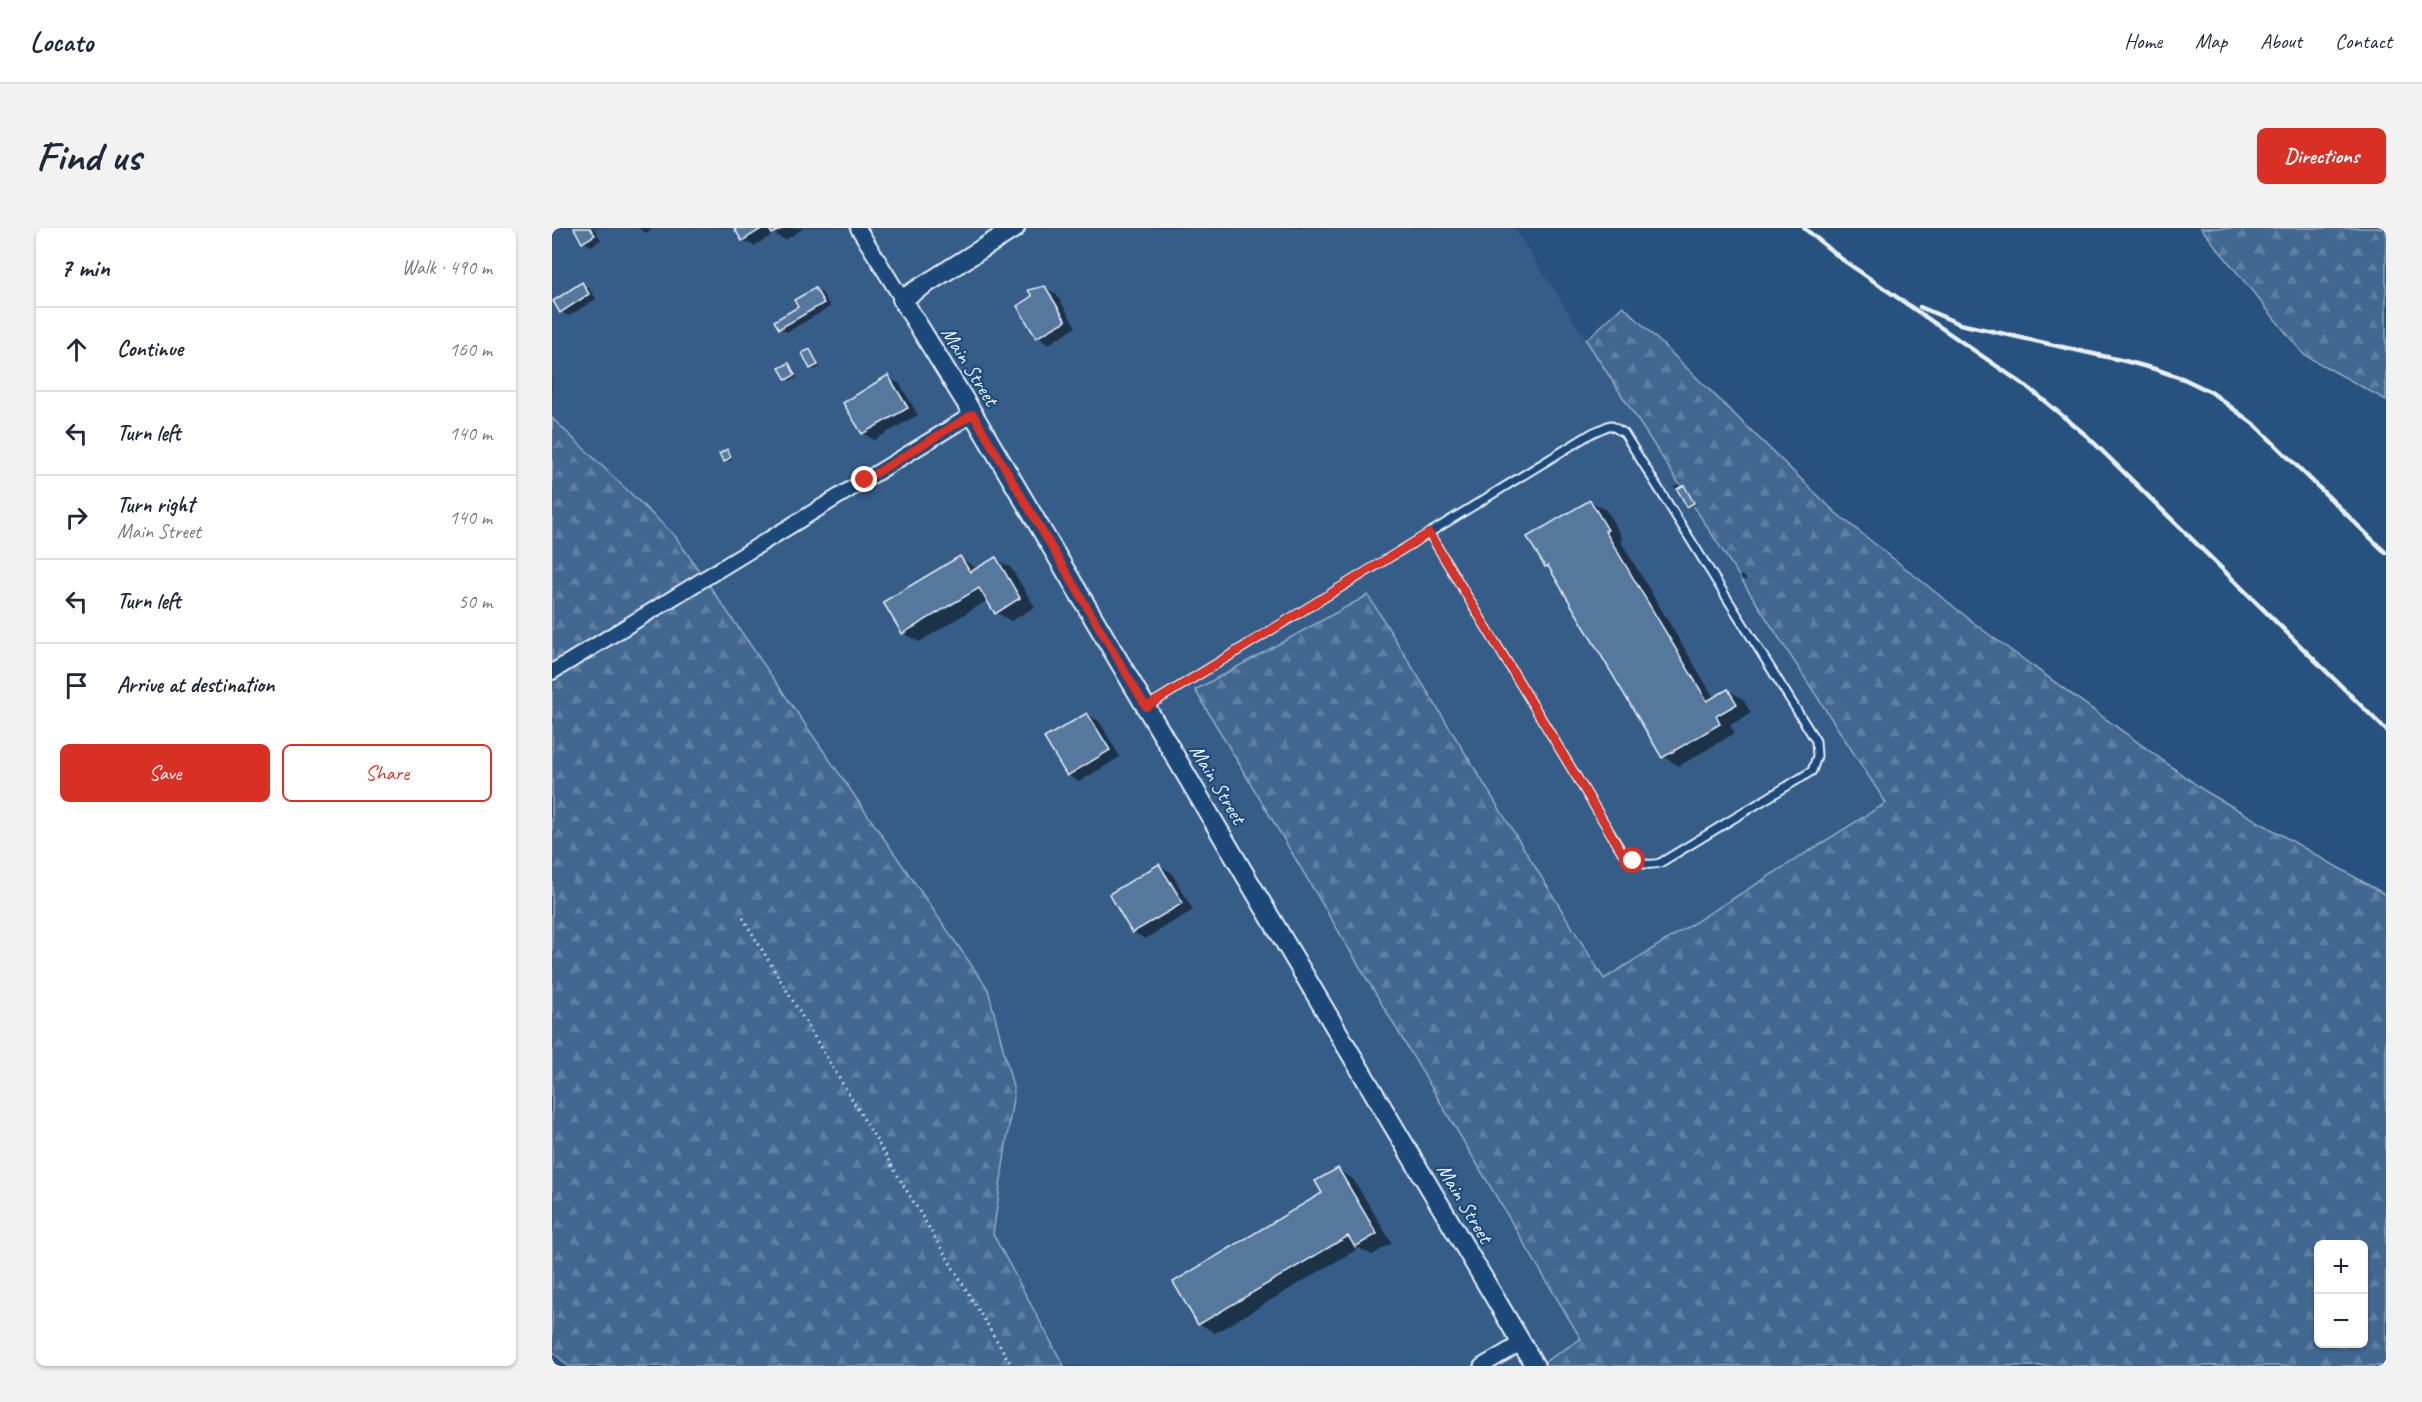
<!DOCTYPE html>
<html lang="en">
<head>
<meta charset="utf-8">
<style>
  :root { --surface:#fff; --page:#f2f2f3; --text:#1f2937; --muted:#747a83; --line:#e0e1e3; --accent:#d93025 }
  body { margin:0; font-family:Caveat,sans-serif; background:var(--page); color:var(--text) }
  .controls { position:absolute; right:18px; bottom:18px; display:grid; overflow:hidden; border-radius:9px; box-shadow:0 2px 4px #0004 }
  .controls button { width:54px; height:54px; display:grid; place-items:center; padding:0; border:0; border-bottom:2px solid var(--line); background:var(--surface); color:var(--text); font:30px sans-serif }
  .stop { position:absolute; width:18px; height:18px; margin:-14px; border:4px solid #d93025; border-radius:50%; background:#fff }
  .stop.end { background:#d93025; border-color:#fff; box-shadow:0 2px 6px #0008 }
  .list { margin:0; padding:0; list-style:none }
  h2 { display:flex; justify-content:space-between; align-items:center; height:78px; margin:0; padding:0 24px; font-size:26px }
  h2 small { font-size:20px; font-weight:400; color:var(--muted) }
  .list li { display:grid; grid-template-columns:39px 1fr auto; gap:18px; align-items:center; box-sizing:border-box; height:84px; padding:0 24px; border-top:2px solid var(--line) }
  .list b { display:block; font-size:22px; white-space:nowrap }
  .list p { margin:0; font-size:20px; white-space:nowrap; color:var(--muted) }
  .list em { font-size:20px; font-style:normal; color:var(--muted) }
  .actions { display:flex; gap:12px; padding:18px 24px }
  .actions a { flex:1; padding:14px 0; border:2px solid var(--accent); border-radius:9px; text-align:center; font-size:21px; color:var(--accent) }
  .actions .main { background:var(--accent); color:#fff }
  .icon { flex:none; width:33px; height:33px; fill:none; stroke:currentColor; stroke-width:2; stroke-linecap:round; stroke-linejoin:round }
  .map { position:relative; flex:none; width:1834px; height:1138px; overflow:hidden; border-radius:9px }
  header { display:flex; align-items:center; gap:36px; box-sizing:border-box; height:84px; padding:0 30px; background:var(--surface); border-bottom:2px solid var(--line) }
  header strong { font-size:28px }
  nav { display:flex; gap:33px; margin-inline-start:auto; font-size:21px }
  .intro { display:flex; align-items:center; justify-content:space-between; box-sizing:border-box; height:144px; padding:0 36px }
  h1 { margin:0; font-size:42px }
  .button { padding:15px 27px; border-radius:9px; background:var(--accent); color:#fff; font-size:21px; font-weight:700 }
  main { display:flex; gap:36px; padding:0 36px }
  aside { flex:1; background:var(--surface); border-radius:9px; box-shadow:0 2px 4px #0004 }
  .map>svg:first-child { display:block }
  .built { fill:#355d88 }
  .forest { fill:url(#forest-firs); stroke:#96acc4; stroke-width:1.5; fill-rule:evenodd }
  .shadow { fill:#0007 }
  .building { fill:#57789d; stroke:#e8f1f8; stroke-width:1.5 }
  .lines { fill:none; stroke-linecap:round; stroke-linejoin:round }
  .service-casing { stroke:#e8f1f8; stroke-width:11 }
  .minor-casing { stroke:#e8f1f8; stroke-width:18 }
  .tertiary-casing { stroke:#e8f1f8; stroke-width:22 }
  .path { stroke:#e8f1f8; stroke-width:3; stroke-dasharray:1.5 4.5; stroke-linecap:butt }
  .service { stroke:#1f4a7a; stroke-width:7 }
  .minor { stroke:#1f4a7a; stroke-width:14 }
  .tertiary { stroke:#1f4a7a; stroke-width:18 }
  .rail { stroke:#e8f1f8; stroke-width:4.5 }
  .route { stroke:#d93025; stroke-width:8 }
  .labels { text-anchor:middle; stroke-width:4.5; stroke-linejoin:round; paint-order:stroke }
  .street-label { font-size:21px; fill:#e8f1f8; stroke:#1f4a7a }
</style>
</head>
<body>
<header>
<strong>Locato</strong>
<nav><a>Home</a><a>Map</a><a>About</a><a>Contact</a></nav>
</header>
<div class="intro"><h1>Find us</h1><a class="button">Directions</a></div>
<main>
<aside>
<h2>7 min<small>Walk · 490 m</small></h2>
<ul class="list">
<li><svg class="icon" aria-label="ahead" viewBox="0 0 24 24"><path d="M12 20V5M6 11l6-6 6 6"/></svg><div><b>Continue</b></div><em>160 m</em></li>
<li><svg class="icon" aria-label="left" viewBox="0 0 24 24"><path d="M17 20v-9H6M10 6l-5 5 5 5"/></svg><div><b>Turn left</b></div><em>140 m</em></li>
<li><svg class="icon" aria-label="right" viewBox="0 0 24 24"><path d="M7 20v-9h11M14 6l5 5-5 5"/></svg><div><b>Turn right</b><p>Main Street</p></div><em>140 m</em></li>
<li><svg class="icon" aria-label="left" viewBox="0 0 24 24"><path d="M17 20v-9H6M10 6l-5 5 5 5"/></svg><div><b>Turn left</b></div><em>50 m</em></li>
<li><svg class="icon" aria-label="arrive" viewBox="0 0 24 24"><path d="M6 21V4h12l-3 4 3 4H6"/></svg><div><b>Arrive at destination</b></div></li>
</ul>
<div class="actions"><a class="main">Save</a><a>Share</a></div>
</aside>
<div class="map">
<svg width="1834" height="1138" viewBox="0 0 1834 1138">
  <defs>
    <pattern id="forest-firs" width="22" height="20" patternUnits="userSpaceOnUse" patternTransform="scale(1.5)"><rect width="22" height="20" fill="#436891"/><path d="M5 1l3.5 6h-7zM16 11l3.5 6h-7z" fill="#5e7ea1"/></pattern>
  </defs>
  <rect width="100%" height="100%" fill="#27517f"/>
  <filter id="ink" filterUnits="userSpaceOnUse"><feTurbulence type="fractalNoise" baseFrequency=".0167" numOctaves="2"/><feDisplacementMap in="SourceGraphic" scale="12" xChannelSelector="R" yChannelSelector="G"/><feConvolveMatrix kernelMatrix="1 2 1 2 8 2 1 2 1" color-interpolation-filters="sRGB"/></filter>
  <g filter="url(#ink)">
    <path class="built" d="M0 0H962L1334 575 1052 751 817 367 643 462 1030 1112 986 1138H512L441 1006 462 863 266 514 123 308 0 190Z"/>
    <path class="forest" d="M1649 0H1834V172L1752 127Z
      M1071 78 1284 285 1431 402 1653 563 1834 667V1138H986L1029 1111 643 462 816 367 1052 751 1334 575 1034 112ZM1766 1016H1812V1116H1766Z
      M0 190 123 308 436 761 462 863 441 1006 512 1138H16L0 1123Z"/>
    <path class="shadow" d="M23 0H42L49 12 39 18 32 14Z
      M86 0H101L94 5Z
      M184 0H252L233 12 222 6 202 18 191 12Z
      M30 56 37 60 44 71 17 88 9 84Z
      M492 59 504 66 524 99 497 116 485 109Z
      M263 61 271 66 278 79 235 104 228 100Z
      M258 123 268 139 262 142 259 140Z
      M237 137 245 149 238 153 235 151Z
      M336 149 348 156 366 187 322 212 311 205Z
      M175 223 181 231 176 234 173 232Z
      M1126 256 1135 261 1144 277 1140 279 1137 278 1127 261 1121 259Z
      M1038 273 1054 282 1071 311 1068 312 1162 470 1176 462 1191 471 1199 485 1178 497 1183 505 1127 538 1112 529 1000 342 994 338Z
      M408 330 426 341 444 331 459 340 483 379 459 393 444 384 436 372 367 414 351 405Z
      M1189 347 1193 349 1195 353 1190 352 1187 349Z
      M535 486 547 493 568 529 527 554 516 547Z
      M607 638 619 644 641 682 593 711 581 704Z
      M786 942 801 951 840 1015 820 1027 807 1020 663 1105 648 1096 623 1054 772 965Z"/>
    <path class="building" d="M22 0H38L43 7 30 15Z
      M182 0H211L190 13Z
      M216 0H231L220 6Z
      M30 54 37 66 8 85 1 73Z
      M493 58 514 93 484 110 465 78 480 68 476 62Z
      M263 60 272 75 227 101 222 93 246 79 242 72Z
      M258 121 266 137 258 141 250 125Z
      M237 135 243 147 234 152 227 140Z
      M336 147 356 180 310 206 291 175Z
      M175 221 179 229 172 234 167 226Z
      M1132 257 1142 275 1135 279 1125 261Z
      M1038 272 1056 302 1053 303 1155 473 1176 461 1185 476 1164 488 1168 496 1110 530 996 338 993 339 975 309Z
      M408 328 418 344 444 329 468 370 443 386 427 360 350 406 331 374Z
      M535 485 558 522 515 548 492 510Z
      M607 636 631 675 580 705 557 666Z
      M786 940 825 1006 803 1019 796 1008 646 1097 621 1054 770 965 763 953Z"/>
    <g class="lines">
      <g class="service-casing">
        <path id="service" d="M594 479 1040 205 1058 197 1072 205 1264 513 1265 528 1260 543 1108 635C1091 639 1083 634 1070 624L877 305"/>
      </g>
      <g class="minor-casing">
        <path id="minor" d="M306 0 350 71
          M0 444 421 186
          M930 1138 969 1115"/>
      </g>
      <g class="tertiary-casing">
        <path id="tertiary" d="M463 0 350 71 421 186 983 1138"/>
      </g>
      <path class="path" d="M191 690 460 1138"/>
      <use href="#service" class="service"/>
      <use href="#minor" class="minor"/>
      <use href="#tertiary" class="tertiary"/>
      <path class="rail" d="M1252 0 1291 32 1478 161 1535 208 1834 502
        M1368 79 1408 96 1573 133 1603 141 1632 151 1659 164 1704 198 1834 325"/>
    </g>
  </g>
  <g class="lines" filter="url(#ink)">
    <path class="route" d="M313 252 421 186 594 479 877 305 1070 624 1081 633"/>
  </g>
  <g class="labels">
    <g class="street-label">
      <text transform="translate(418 138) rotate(58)" y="7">Main Street</text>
      <text transform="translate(666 556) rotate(59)" y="7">Main Street</text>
      <text transform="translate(913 975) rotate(59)" y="7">Main Street</text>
    </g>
  </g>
</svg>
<div class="controls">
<button>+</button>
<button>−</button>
</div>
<div class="stop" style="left:1081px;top:633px"></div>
<div class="stop end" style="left:313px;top:252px"></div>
</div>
</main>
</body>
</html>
